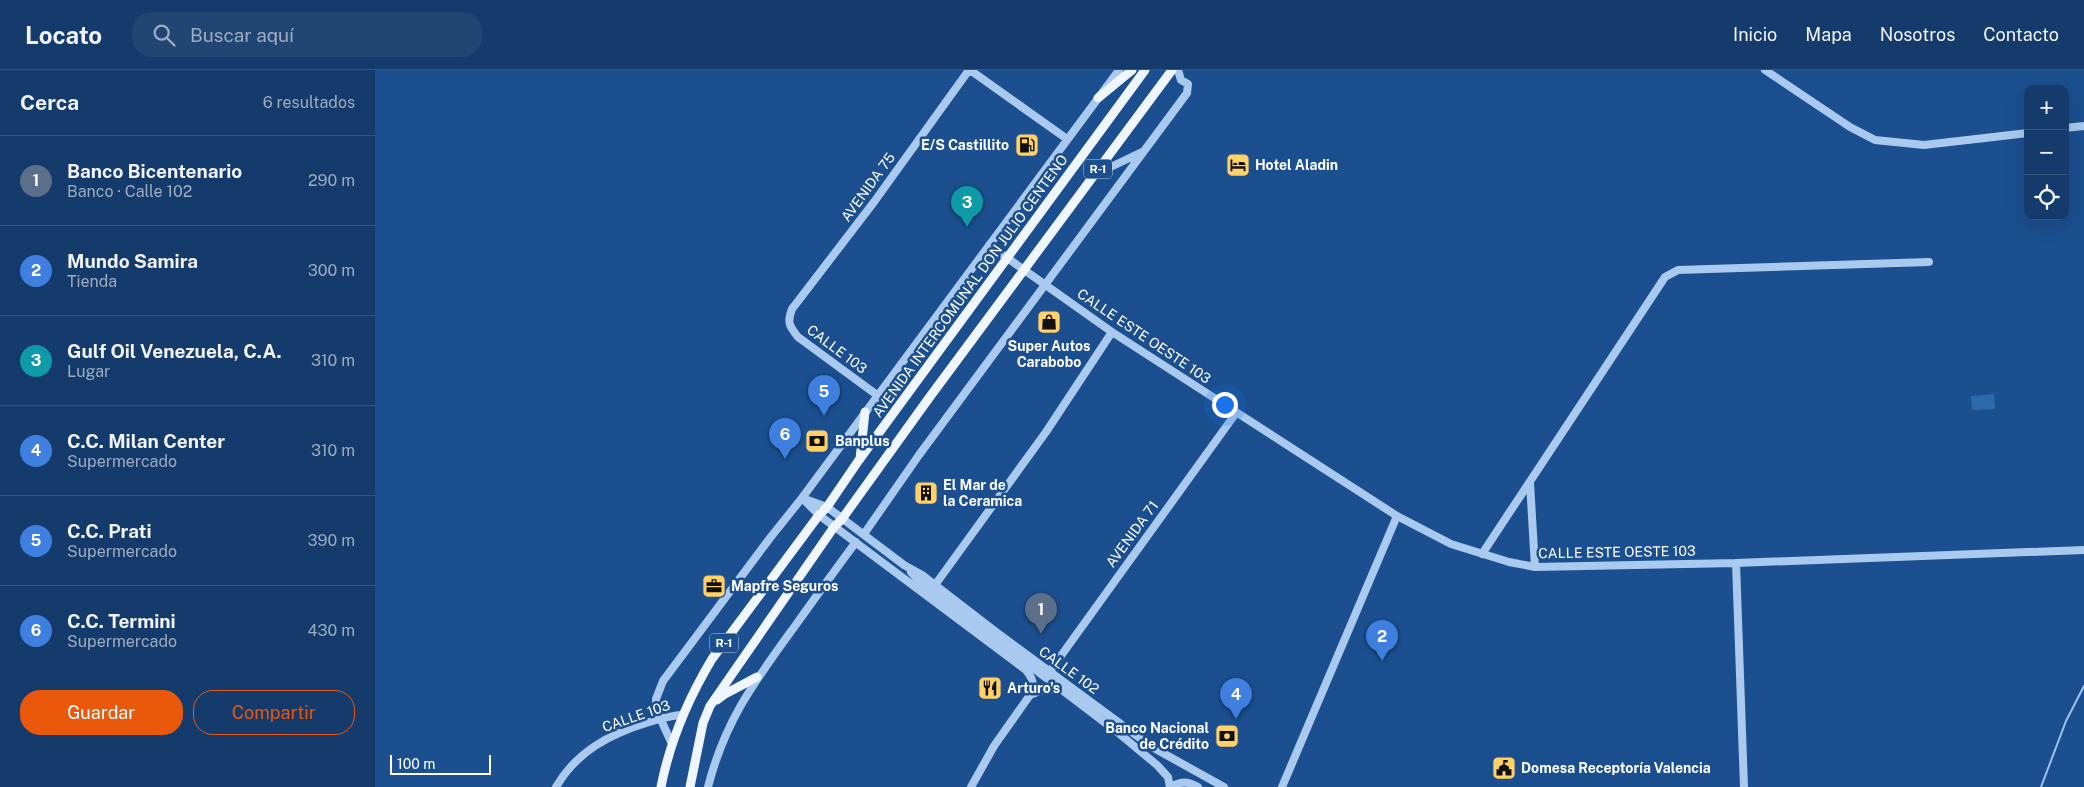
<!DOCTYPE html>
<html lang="es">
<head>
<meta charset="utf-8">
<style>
  :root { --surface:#143b6b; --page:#214673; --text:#f1f3f6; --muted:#9dadc1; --line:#33557e; --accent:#ea580c }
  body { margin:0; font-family:"Public Sans",sans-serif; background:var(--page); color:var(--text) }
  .controls { position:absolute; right:15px; top:15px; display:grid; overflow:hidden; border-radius:10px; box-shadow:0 5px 20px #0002 }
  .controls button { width:45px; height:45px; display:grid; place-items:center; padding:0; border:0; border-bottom:1px solid var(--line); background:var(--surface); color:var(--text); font:25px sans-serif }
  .scale { position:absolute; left:15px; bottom:12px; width:101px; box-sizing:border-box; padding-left:5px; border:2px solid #fff; border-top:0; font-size:14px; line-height:18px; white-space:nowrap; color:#fff; -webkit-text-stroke:4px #1b4f8f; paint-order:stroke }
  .you { position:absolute; left:849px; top:334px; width:18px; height:18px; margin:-12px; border:4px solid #fff; border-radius:50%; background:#1a73e8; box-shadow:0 0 0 8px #1a73e833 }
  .badge { display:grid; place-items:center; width:32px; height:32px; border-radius:50%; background:var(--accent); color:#fff; font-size:16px; font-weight:700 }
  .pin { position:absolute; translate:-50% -41px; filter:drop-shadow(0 1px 2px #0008) }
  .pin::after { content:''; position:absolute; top:26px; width:18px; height:15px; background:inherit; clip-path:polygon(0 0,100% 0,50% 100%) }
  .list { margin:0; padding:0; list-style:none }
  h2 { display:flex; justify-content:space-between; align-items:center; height:65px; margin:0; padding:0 20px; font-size:21px }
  h2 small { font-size:16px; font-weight:400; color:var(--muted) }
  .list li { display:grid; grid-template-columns:32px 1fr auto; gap:15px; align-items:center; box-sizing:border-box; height:90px; padding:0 20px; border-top:1px solid var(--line) }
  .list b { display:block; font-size:19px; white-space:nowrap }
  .list p { margin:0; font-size:16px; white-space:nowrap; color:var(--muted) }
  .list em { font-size:16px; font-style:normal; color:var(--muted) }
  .actions { display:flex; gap:10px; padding:15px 20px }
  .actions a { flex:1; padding:11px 0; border:1px solid var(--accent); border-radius:20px; text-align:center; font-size:18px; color:var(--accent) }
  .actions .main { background:var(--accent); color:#fff }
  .icon { flex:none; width:28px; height:28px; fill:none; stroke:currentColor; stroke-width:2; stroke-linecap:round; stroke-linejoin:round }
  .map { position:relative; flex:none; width:1709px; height:717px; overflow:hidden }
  header { display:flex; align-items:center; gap:30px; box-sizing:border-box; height:70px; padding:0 25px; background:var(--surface); border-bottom:1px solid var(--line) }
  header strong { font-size:24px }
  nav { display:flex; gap:28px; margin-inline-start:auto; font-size:18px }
  .search { width:350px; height:45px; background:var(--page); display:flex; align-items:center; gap:12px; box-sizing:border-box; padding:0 18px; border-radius:20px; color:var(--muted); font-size:19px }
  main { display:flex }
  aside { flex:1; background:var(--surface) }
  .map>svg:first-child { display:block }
  .green { fill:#2e69ad }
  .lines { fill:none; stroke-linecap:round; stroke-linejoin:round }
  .stream { stroke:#9cc4f0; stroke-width:2 }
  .minor { stroke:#a9c9ee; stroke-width:8 }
  .major { stroke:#f0f6ff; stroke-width:9 }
  .labels { text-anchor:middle; stroke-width:5; stroke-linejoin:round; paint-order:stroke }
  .shield { fill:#1b4f8f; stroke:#bbcadd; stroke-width:1 }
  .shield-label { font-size:12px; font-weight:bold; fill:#fff }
  .poi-label { font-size:14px; font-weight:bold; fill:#fff; stroke:#1b4f8f; text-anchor:start }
  .street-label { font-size:14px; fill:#fff; stroke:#1b4f8f }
</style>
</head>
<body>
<header>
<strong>Locato</strong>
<div class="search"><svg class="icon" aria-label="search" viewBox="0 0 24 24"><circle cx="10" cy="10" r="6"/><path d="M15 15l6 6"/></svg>Buscar aquí</div>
<nav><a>Inicio</a><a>Mapa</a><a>Nosotros</a><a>Contacto</a></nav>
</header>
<main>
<aside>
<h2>Cerca<small>6 resultados</small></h2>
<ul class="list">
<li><span class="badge" style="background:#5c6f8a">1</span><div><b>Banco Bicentenario</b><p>Banco · Calle 102</p></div><em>290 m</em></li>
<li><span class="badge" style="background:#3f7fe0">2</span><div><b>Mundo Samira</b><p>Tienda</p></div><em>300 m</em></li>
<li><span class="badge" style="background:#0f9aa8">3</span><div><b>Gulf Oil Venezuela, C.A.</b><p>Lugar</p></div><em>310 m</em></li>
<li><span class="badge" style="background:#3f7fe0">4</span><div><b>C.C. Milan Center</b><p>Supermercado</p></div><em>310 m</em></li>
<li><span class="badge" style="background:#3f7fe0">5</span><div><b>C.C. Prati</b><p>Supermercado</p></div><em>390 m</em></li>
<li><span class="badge" style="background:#3f7fe0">6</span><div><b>C.C. Termini</b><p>Supermercado</p></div><em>430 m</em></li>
</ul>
<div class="actions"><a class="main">Guardar</a><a>Compartir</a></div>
</aside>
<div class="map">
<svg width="1709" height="717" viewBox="0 0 1709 717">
  <rect width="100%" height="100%" fill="#1b4f8f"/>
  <path class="green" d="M1619 324 1620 339 1597 340 1596 326Z"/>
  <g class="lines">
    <path class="stream" d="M1666 717 1691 651 1709 616"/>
    <path class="minor" d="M595 0 692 69
      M1390 0 1475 57 1500 70 1549 75 1653 63
      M1690 58 1709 56
      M719 105 767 82
      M614 175 737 262 1022 446 1076 474 1134 492 1160 497 1361 493 1709 480
      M502 325 423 267C414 256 412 252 417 239L499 132 594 0
      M1155 413 1160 497
      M427 428 452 437 529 495 547 505 621 562 777 677 849 717
      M430 431 444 445 651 600C658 609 660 614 655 625
      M489 464 544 385 812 23 813 14 806 10 803 0
      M1107 484 1290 207 1303 200 1554 192
      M1361 493 1369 717
      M536 502 544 511 741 661 782 695 793 707 795 717C807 711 812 711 823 717
      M560 515 671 362 737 262
      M675 601 861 343
      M297 674 281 639V629L288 611 395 468 427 428 744 0
      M181 717C202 681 235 664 274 652 285 649 297 645 308 645
      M333 717C350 650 380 611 420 556 440 528 460 500 481 472
      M596 717 619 676 655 625 670 619 685 620
      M907 717 1022 446"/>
    <path class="major" d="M723 28 757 0
      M485 389 490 342
      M342 630 350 624 382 607
      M286 717C295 671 313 629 337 589L444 445 452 437 484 390 770 0
      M315 717 328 653 335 636 459 457 467 449 554 328 797 0"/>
  </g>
  <defs>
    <g id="fuel-square" transform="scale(1.25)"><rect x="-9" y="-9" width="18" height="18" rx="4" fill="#ffd166" stroke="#1b4f8f"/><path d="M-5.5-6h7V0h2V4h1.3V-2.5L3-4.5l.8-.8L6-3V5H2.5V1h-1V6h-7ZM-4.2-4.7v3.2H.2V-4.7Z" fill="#111"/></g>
    <g id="hotel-square" transform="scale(1.25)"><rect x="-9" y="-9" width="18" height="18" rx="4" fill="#ffd166" stroke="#1b4f8f"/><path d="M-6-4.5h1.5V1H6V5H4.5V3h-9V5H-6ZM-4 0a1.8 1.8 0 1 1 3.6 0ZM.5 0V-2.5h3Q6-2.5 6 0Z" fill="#111"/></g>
    <g id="shop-square" transform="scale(1.25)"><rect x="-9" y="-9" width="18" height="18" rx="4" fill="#ffd166" stroke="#1b4f8f"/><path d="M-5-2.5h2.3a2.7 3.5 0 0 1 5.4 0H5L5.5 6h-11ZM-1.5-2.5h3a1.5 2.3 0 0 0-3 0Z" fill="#111"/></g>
    <g id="bank-square" transform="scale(1.25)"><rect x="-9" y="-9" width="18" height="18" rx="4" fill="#ffd166" stroke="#1b4f8f"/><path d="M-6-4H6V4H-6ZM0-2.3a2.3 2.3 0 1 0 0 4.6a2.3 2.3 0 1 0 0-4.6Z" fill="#111"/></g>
    <g id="building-square" transform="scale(1.25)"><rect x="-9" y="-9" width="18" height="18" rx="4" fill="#ffd166" stroke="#1b4f8f"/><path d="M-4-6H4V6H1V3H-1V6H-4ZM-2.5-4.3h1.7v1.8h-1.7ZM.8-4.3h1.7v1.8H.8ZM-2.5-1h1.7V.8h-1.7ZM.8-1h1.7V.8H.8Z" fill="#111"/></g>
    <g id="office-square" transform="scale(1.25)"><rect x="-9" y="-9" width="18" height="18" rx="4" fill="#ffd166" stroke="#1b4f8f"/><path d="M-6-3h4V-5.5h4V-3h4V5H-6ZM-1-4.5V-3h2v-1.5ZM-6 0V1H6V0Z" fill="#111"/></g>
    <g id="restaurant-square" transform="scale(1.25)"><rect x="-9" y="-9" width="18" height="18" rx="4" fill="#ffd166" stroke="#1b4f8f"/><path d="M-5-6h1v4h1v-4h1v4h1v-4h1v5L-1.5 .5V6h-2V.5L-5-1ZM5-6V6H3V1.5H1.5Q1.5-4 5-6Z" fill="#111"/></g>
    <g id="civic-square" transform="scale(1.25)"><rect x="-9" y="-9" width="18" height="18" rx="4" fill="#ffd166" stroke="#1b4f8f"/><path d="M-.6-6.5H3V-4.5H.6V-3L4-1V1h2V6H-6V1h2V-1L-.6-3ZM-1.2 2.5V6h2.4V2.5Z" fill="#111"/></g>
  </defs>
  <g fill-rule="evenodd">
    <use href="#fuel-square" x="652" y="75"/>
    <use href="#hotel-square" x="863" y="95"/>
    <use href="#shop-square" x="674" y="252"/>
    <use href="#bank-square" x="442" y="371"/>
    <use href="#building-square" x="551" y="423"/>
    <use href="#office-square" x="339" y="516"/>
    <use href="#restaurant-square" x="615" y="618"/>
    <use href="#bank-square" x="852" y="666"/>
    <use href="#civic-square" x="1129" y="698"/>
  </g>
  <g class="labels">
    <g class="shield">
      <rect x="709" y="89.5" width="28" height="19" rx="4"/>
      <rect x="335" y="563.5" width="28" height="19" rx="4"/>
    </g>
    <g class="shield-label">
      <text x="723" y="103">R-1</text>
      <text x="349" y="577">R-1</text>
    </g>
    <g class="poi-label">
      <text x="634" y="80" text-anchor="end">E/S Castillito</text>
      <text x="880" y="100">Hotel Aladin</text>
      <text x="674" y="281" text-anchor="middle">Super Autos<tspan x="674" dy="16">Carabobo</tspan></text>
      <text x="460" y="376">Banplus</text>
      <text x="568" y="420">El Mar de<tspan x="568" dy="16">la Ceramica</tspan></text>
      <text x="356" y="521">Mapfre Seguros</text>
      <text x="632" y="623">Arturo's</text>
      <text x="834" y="663" text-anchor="end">Banco Nacional<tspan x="834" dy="16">de Crédito</tspan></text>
      <text x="1146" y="703">Domesa Receptoría Valencia</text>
    </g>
    <g class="street-label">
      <text transform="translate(493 117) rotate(-54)" y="5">AVENIDA 75</text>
      <text transform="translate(595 216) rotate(-54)" y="5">AVENIDA INTERCOMUNAL DON JULIO CENTENO</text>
      <text transform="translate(769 266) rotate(34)" y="5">CALLE ESTE OESTE 103</text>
      <text transform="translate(462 279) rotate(37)" y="5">CALLE 103</text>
      <text transform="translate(757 464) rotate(-54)" y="5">AVENIDA 71</text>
      <text transform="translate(1242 482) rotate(-1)" y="5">CALLE ESTE OESTE 103</text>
      <text transform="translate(694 600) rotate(36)" y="5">CALLE 102</text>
      <text transform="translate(261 646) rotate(-19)" y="5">CALLE 103</text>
    </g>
  </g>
</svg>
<div class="controls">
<button>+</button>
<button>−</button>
<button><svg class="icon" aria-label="locate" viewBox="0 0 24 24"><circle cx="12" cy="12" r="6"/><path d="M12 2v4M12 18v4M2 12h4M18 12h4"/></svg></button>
</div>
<div class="scale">100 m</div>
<div class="you"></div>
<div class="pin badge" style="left:666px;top:564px;background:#5c6f8a">1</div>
<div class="pin badge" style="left:1007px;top:591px;background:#3f7fe0">2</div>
<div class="pin badge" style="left:592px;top:157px;background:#0f9aa8">3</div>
<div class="pin badge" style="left:861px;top:649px;background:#3f7fe0">4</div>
<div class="pin badge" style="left:449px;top:346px;background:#3f7fe0">5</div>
<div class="pin badge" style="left:410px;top:389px;background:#3f7fe0">6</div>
</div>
</main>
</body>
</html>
